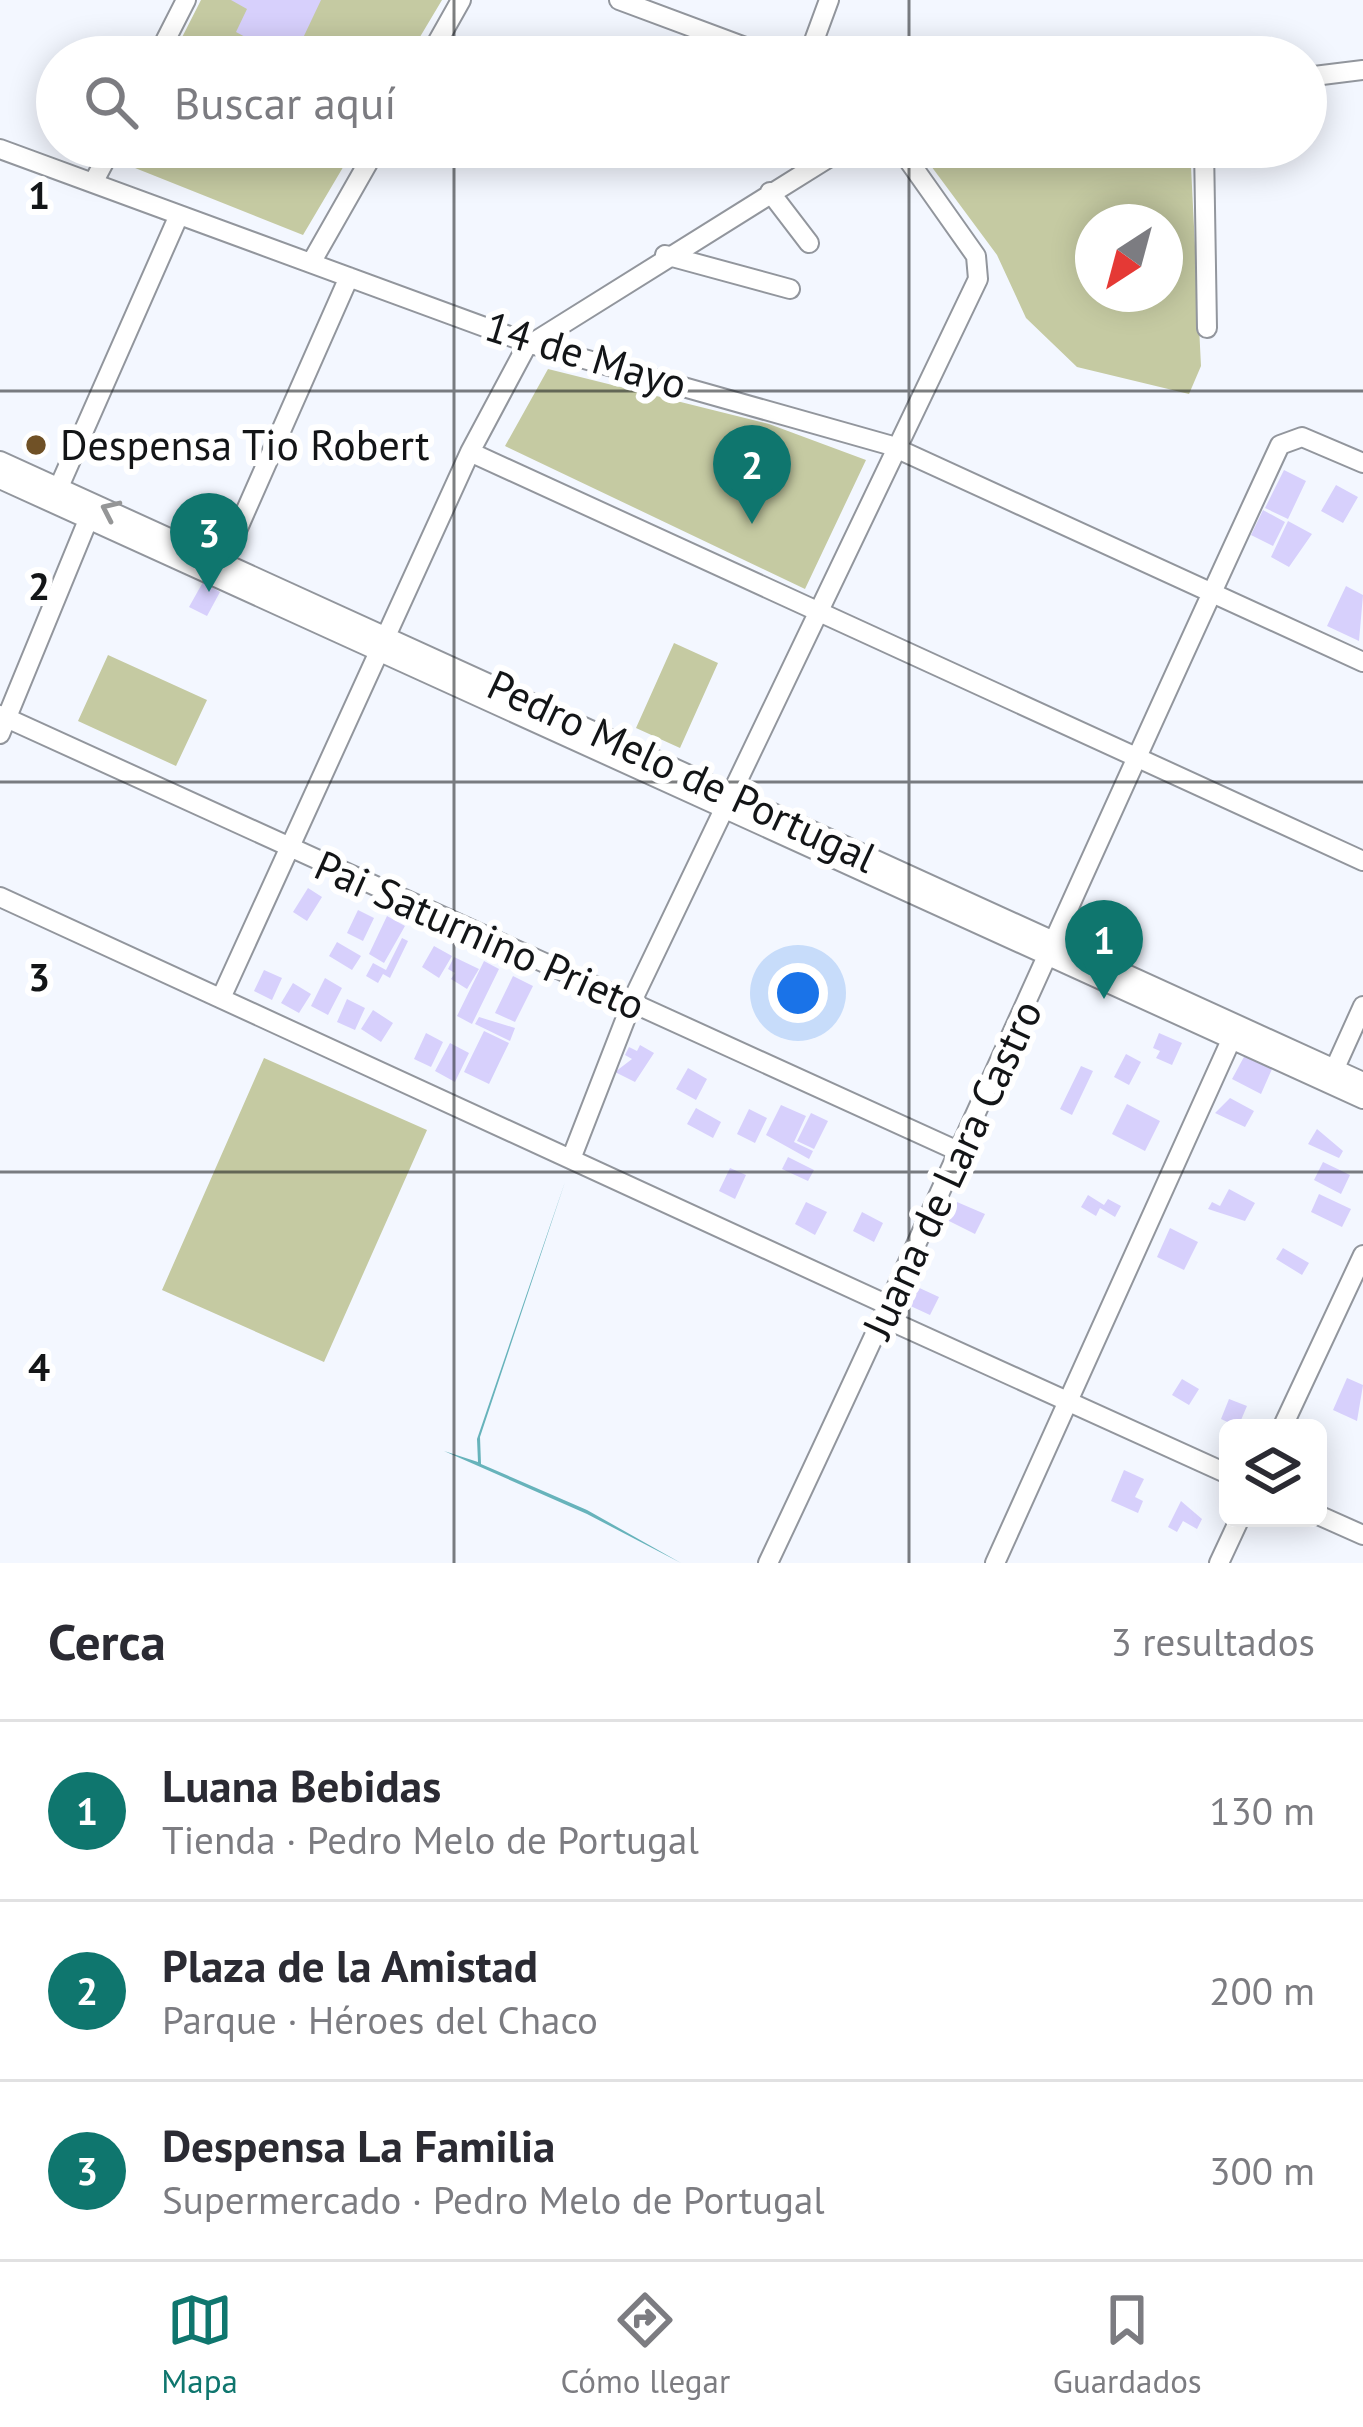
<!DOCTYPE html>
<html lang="es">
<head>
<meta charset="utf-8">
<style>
  :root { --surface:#fff; --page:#f2f2f3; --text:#2b2b33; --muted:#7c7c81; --line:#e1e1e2; --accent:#0f766e }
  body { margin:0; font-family:"PT Sans",sans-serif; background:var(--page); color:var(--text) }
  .controls { position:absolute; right:36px; bottom:36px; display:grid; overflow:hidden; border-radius:18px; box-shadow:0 6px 30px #0003 }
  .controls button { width:108px; height:108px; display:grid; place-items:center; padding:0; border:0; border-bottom:3px solid var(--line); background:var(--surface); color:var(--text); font:60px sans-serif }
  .compass { position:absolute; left:1075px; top:204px; width:108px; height:108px; border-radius:50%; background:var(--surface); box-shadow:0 6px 30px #0003; rotate:216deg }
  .you { position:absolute; left:798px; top:993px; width:42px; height:42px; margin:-30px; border:9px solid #fff; border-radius:50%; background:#1a73e8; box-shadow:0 0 0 18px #1a73e833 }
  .badge { display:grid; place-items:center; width:78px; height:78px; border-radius:50%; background:var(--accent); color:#fff; font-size:39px; font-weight:700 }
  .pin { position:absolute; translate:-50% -99px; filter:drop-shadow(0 3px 6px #0008) }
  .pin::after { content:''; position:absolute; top:63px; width:42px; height:36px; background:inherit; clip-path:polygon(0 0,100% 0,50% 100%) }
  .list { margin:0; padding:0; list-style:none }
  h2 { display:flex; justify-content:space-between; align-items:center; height:156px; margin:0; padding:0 48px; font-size:51px }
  h2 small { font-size:39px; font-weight:400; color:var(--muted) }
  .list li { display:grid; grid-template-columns:78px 1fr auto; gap:36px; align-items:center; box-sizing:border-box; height:180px; padding:0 48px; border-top:3px solid var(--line) }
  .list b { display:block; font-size:45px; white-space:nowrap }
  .list p { margin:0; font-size:39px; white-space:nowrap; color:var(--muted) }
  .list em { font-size:39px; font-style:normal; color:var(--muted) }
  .icon { flex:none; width:66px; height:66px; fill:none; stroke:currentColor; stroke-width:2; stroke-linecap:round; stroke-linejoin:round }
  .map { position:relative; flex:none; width:1363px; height:1563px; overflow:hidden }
  .search { position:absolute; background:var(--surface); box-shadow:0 6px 30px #0003; left:36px; right:36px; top:36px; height:132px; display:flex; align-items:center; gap:30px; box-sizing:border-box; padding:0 42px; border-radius:66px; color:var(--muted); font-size:45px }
  .sheet { height:696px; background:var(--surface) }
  nav { display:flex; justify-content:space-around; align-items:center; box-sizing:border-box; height:168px; border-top:3px solid var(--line); background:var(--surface); font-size:33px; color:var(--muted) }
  nav a { display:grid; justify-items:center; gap:6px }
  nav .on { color:var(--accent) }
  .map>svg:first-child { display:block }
  .green { fill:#c5caa2; fill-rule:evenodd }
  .water { fill:#67b3bb }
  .building { fill:#d7d0fc }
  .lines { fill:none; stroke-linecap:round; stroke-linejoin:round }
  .minor-casing { stroke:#92969d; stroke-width:22 }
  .minor { stroke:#fff; stroke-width:18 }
  .oneway { stroke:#959697 }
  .grid { fill:none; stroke:#131517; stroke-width:3; stroke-opacity:0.55 }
  .poi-dot { fill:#705126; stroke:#fff; stroke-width:4.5 }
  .labels { text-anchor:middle; stroke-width:12; stroke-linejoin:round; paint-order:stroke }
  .street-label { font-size:42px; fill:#131517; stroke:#fff }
  .poi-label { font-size:42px; fill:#131517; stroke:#fff; text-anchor:start }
  .grid-label { font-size:39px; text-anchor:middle; font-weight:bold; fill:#131517; stroke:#fff; stroke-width:12; stroke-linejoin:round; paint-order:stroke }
</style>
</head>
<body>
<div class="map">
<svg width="1363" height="1563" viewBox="0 0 1363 1563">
  <rect width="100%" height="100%" fill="#f3f7ff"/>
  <path class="green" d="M201 0H442L408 57H172Z
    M127 147H355L303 235 120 162Z
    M917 147H1190L1201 366 1189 394 1077 367 1026 318 997 255ZM1093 222H1165V294H1093Z
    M548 369 769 424 866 460 805 589 505 446Z
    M674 643 718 663 680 748 636 728Z
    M108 655 207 700 176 766 78 721Z
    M264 1058 427 1130 324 1362 162 1290Z"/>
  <path class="water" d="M565 1182 480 1437 481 1464 587 1510 681 1563 587 1514 444 1451 478 1462 477 1439Z"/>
  <path class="building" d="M231 0H321L294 57H282L236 32 247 9Z
    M1284 470 1306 481 1288 519 1265 508Z
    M1336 485 1358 497 1343 523 1321 511Z
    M1263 510 1285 522 1273 546 1251 535Z
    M1288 521 1312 534 1289 567 1271 557Z
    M203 582 220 592 207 616 189 607Z
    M1346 586 1363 595 1359 641 1327 626Z
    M308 888 322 897 307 921 293 912Z
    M358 910 374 918 363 941 347 933Z
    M387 916 405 926 384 963 369 954Z
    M402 938 408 941 390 978 383 974 378 983 366 976 373 963 386 970Z
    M337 942 361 956 352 970 329 956Z
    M434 946 452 956 439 978 422 967Z
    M454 957 479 969 467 989 451 979 455 973 448 969Z
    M484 961 499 969 472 1024 457 1016Z
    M264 970 282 978 272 1000 254 991Z
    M513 976 533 986 515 1022 495 1013Z
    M325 978 342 988 328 1015 311 1006Z
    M293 983 311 994 299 1013 281 1003Z
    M347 999 365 1008 355 1030 337 1022Z
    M373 1010 393 1023 381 1042 361 1029Z
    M479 1017 515 1028 510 1041 475 1024Z
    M484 1031 509 1043 489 1084 464 1072Z
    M426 1033 443 1042 431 1067 414 1059Z
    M1159 1033 1182 1043 1172 1065 1156 1058 1160 1051 1153 1048Z
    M450 1043 469 1053 455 1082 435 1071Z
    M640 1045 654 1053 635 1082 615 1072 632 1059 625 1055 629 1047 637 1051Z
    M1126 1054 1141 1062 1129 1085 1114 1077Z
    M1245 1055 1272 1069 1261 1094 1232 1079Z
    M1081 1066 1093 1071 1072 1115 1060 1109Z
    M688 1068 707 1079 696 1100 676 1089Z
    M1230 1098 1254 1111 1245 1127 1215 1113Z
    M1127 1104 1160 1121 1145 1151 1112 1134Z
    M781 1105 806 1116 794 1142 813 1151 809 1159 766 1135Z
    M696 1108 721 1122 713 1138 687 1124Z
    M749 1109 767 1118 755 1143 737 1134Z
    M811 1113 828 1121 814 1149 797 1141Z
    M1317 1129 1343 1151 1339 1158 1308 1144Z
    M788 1157 814 1170 808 1181 782 1169Z
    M1323 1162 1350 1175 1341 1194 1314 1180Z
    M730 1168 746 1175 735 1199 719 1191Z
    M1229 1189 1255 1203 1245 1221 1208 1209 1212 1202 1220 1206Z
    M1319 1194 1351 1209 1342 1227 1311 1212Z
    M1088 1195 1104 1205 1108 1199 1121 1206 1115 1217 1100 1208 1096 1216 1081 1207Z
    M806 1202 827 1212 815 1235 795 1224Z
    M957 1202 985 1214 975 1234 947 1220Z
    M862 1212 883 1223 874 1242 853 1231Z
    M1170 1228 1198 1242 1184 1270 1157 1257Z
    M1283 1248 1309 1263 1302 1275 1276 1259Z
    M913 1285 939 1297 930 1315 904 1303Z
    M1347 1378 1363 1385 1357 1421 1333 1410Z
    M1182 1379 1199 1389 1189 1405 1172 1395Z
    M1229 1399 1247 1406 1238 1427 1221 1419Z
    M1124 1470 1144 1479 1135 1497 1143 1501 1138 1513 1111 1501Z
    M1181 1501 1202 1519 1197 1529 1183 1521 1177 1532 1168 1527Z"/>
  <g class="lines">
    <g class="minor-casing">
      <path id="minor" d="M619 0 772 57
        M157 57 186 0
        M429 57 461 0
        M808 57 829 0
        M1306 77 1363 70
        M1204 147 1207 328
        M0 149 531 344 889 445 1363 662
        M93 183 112 147
        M770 192 809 243
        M665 255 790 289
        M311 263 377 147
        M470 452 1363 861
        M0 461 1363 1082
        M0 479 1363 1099
        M55 496 179 215
        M220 569 349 277
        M0 715 960 1152
        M0 734 88 520
        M0 897 890 1306
        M221 998 470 452 526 347 846 147
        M1330 1079 1363 1006
        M571 1159 634 997 978 279 976 256 899 147
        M884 1318 1228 1474
        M1282 1428 1363 1255
        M1318 1515 1363 1535
        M768 1563C944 1192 1107 817 1280 445L1302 437 1363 463
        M995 1563 1236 1029
        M1219 1563 1240 1518"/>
    </g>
    <use href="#minor" class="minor"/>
  </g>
  <defs><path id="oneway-chevron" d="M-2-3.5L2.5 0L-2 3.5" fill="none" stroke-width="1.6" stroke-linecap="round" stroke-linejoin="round" transform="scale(3)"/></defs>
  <use class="oneway" href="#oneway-chevron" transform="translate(110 510) rotate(-155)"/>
  <path class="grid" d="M454 0V57M909 0V57M454 147V1563M909 147V1563M0 391H1363M0 782H1363M0 1172H1363"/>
  <circle class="poi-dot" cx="36" cy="445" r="12"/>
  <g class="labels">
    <g class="street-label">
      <text transform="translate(586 355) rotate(17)" y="15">14 de Mayo</text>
      <text transform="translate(682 771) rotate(25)" y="15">Pedro Melo de Portugal</text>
      <text transform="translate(480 935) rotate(24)" y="15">Pai Saturnino Prieto</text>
      <text transform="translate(952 1169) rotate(-65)" y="15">Juana de Lara Castro</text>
    </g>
    <g class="poi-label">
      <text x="60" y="460">Despensa Tio Robert</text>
    </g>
  </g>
  <g class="grid-label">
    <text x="39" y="209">1</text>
    <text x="39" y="600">2</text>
    <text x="39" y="991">3</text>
    <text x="39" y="1381">4</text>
  </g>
</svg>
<div class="controls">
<button><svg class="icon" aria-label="layers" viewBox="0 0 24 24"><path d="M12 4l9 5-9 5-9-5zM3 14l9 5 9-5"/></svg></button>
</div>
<svg class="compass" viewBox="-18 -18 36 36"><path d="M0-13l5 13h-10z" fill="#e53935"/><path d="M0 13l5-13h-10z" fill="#7c7c81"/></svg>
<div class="you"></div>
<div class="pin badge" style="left:1104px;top:999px">1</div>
<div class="pin badge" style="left:752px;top:524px">2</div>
<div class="pin badge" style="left:209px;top:592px">3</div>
<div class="search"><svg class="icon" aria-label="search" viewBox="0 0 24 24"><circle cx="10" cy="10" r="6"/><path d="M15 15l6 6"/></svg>Buscar aquí</div>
</div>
<section class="sheet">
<h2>Cerca<small>3 resultados</small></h2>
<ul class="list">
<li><span class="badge">1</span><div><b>Luana Bebidas</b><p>Tienda · Pedro Melo de Portugal</p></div><em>130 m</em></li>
<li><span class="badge">2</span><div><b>Plaza de la Amistad</b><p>Parque · Héroes del Chaco</p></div><em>200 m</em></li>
<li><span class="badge">3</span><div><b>Despensa La Familia</b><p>Supermercado · Pedro Melo de Portugal</p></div><em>300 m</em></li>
</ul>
</section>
<nav>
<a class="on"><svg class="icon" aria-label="map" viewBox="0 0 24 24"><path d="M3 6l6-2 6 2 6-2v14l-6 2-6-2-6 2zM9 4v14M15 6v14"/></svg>Mapa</a>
<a><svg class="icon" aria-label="directions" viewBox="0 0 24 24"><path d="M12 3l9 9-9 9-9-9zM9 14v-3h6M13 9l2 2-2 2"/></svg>Cómo llegar</a>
<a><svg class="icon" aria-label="saved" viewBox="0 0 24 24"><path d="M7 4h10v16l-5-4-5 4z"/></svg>Guardados</a>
</nav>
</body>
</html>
